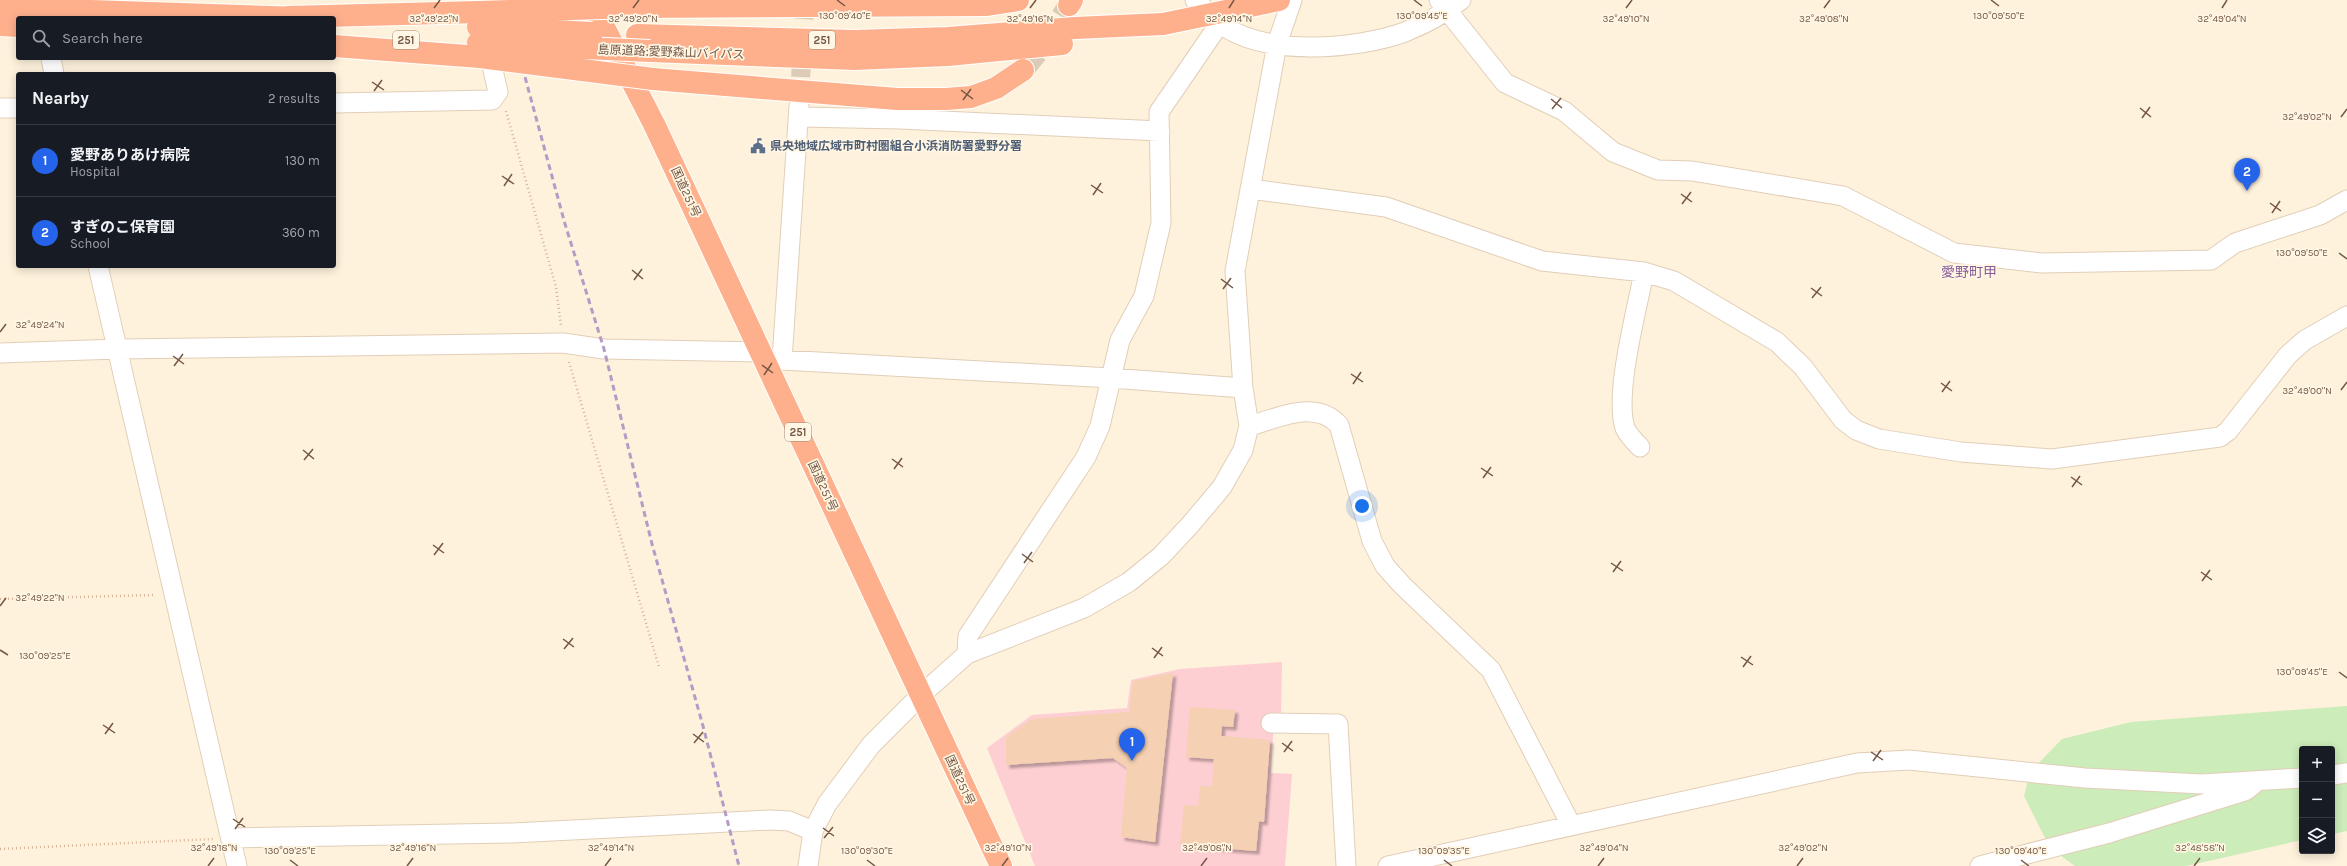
<!DOCTYPE html>
<html lang="en">
<head>
<meta charset="utf-8">
<style>
  :root { --surface:#171b24; --page:#20242c; --text:#f1f3f6; --muted:#9ea1a6; --line:#363941; --accent:#2563eb }
  body { margin:0; font-family:Karla,"Noto Sans JP",sans-serif; background:var(--page); color:var(--text) }
  .controls { position:absolute; right:12px; bottom:12px; display:grid; overflow:hidden; border-radius:4px; box-shadow:0 2px 10px #0003 }
  .controls button { width:36px; height:36px; display:grid; place-items:center; padding:0; border:0; border-bottom:1px solid var(--line); background:var(--surface); color:var(--text); font:20px sans-serif }
  .you { position:absolute; left:1362px; top:506px; width:14px; height:14px; margin:-10px; border:3px solid #fff; border-radius:50%; background:#1a73e8; box-shadow:0 0 0 6px #1a73e833 }
  .badge { display:grid; place-items:center; width:26px; height:26px; border-radius:50%; background:var(--accent); color:#fff; font-size:13px; font-weight:700 }
  .pin { position:absolute; translate:-50% -33px; filter:drop-shadow(0 1px 2px #0008) }
  .pin::after { content:''; position:absolute; top:21px; width:14px; height:12px; background:inherit; clip-path:polygon(0 0,100% 0,50% 100%) }
  .list { margin:0; padding:0; list-style:none }
  h2 { display:flex; justify-content:space-between; align-items:center; height:52px; margin:0; padding:0 16px; font-size:17px }
  h2 small { font-size:13px; font-weight:400; color:var(--muted) }
  .list li { display:grid; grid-template-columns:26px 1fr auto; gap:12px; align-items:center; box-sizing:border-box; height:72px; padding:0 16px; border-top:1px solid var(--line) }
  .list b { display:block; font-size:15px; white-space:nowrap }
  .list p { margin:0; font-size:13px; white-space:nowrap; color:var(--muted) }
  .list em { font-size:13px; font-style:normal; color:var(--muted) }
  .icon { flex:none; width:22px; height:22px; fill:none; stroke:currentColor; stroke-width:2; stroke-linecap:round; stroke-linejoin:round }
  .map { position:relative; flex:none; width:2347px; height:866px; overflow:hidden }
  .search { position:absolute; background:var(--surface); box-shadow:0 2px 10px #0003; left:16px; top:16px; width:320px; height:44px; display:flex; align-items:center; gap:10px; box-sizing:border-box; padding:0 14px; border-radius:4px; color:var(--muted); font-size:15px }
  .panel { position:absolute; background:var(--surface); box-shadow:0 2px 10px #0003; left:16px; top:72px; width:320px; height:196px; border-radius:4px }
  .map>svg:first-child { display:block }
  .medical { fill:#fdced2 }
  .green { fill:#ccecba }
  .building { fill:#f5d0b2; filter:url(#shadow) }
  .lines { fill:none; stroke-linecap:round; stroke-linejoin:round }
  .minor-tunnel { stroke:#dccbb6; stroke-width:19; stroke-dasharray:19 10; stroke-linecap:butt }
  .highway-tunnel { stroke:#dccbb6; stroke-width:22; stroke-dasharray:22 11; stroke-linecap:butt }
  .minor-casing { stroke:#e2ceb8; stroke-width:21 }
  .highway-casing { stroke:#fff; stroke-width:24 }
  .path { stroke:#d9b396; stroke-width:2.5; stroke-dasharray:1 3; stroke-linecap:butt }
  .minor { stroke:#fff; stroke-width:19 }
  .highway { stroke:#feb08d; stroke-width:22 }
  .rail { stroke:#b59cc6; stroke-width:3; stroke-dasharray:6 4; stroke-linecap:butt }
  .highway-bridge-casing { stroke:#fff; stroke-width:24; stroke-linecap:butt }
  .highway-bridge { stroke:#feb08d; stroke-width:22 }
  .ticks { fill:none; stroke:#745744; stroke-width:1.5 }
  .labels { text-anchor:middle; stroke-width:3.5; stroke-linejoin:round; paint-order:stroke }
  .shield { fill:#fff6e4; stroke:#9e8774; stroke-width:1 }
  .shield-label { font-size:11px; font-weight:bold; fill:#745744 }
  .street-label { font-size:12px; fill:#745744; stroke:#fff6e4 }
  .service-label { font-size:12px; font-weight:bold; fill:#4e5e75; stroke:#fff6e4; text-anchor:start }
  .quarter-label { font-size:14px; fill:#885e99; stroke:#fff6e4 }
  .ticks-label { font-size:10px; text-anchor:middle; fill:#745744; stroke:#fff6e4; stroke-width:3.5; stroke-linejoin:round; paint-order:stroke }
</style>
</head>
<body>
<div class="map">
<svg width="2347" height="866" viewBox="0 0 2347 866">
  <defs>
    <filter id="shadow"><feDropShadow dx="3.5" dy="3.5" stdDeviation="1" flood-color="#0004"/></filter>
  </defs>
  <rect width="100%" height="100%" fill="#fef2dc"/>
  <path class="medical" d="M1282 662 1281 717 1274 718 1271 773 1292 774 1285 866H1035L987 748 1032 715 1127 708 1131 680 1180 669Z"/>
  <path class="green" d="M2347 706V831L2332 834V749H2302V840L2186 866H2075L2050 848 2024 796 2030 772 2062 739 2131 722Z"/>
  <path class="building" d="M1173 673 1155 842 1121 837 1127 768 1113 758 1006 765V737L1032 719 1129 712 1133 681Z
    M1190 707 1235 710 1233 727 1222 726 1221 736 1270 740 1264 822 1259 821 1256 851 1180 845 1184 805 1198 806 1200 786 1212 787 1214 759 1186 757Z"/>
  <g class="lines">
    <path class="minor-tunnel" d="M799 106 805 0"/>
    <path class="highway-tunnel" d="M1023 70 1048 39 1069 5"/>
    <g class="minor-casing">
      <path id="minor" d="M1195 0C1203 7 1210 16 1219 23 1265 57 1355 50 1405 32 1425 24 1445 13 1461 0
        M1439 0 1505 83 1564 111 1613 152 1658 170 1692 171 1843 196 1954 253 2042 263 2211 260 2235 243 2320 215 2347 200
        M51 58 54 74
        M334 103 492 100 498 92 477 0
        M0 108H18
        M799 117 900 119 1160 131
        M1250 189 1386 207 1542 261 1644 272 1674 281 1777 342 1803 367 1843 420 1856 430 1879 439 1961 452 2052 459 2220 437 2228 431 2288 355 2305 340 2347 316
        M98 266 237 866
        M0 353 118 349 563 343 604 349 761 352
        M782 360 799 106
        M767 365 782 360 1111 378 1243 388
        M1249 426C1279 418 1315 399 1339 425L1372 541 1385 566 1402 585 1491 670 1571 825
        M1640 447C1635 442 1628 435 1625 428 1614 393 1637 310 1644 272
        M967 654 968 636 1086 457 1100 426 1120 340 1144 296 1161 223 1159 112 1220 23
        M1271 723 1338 724 1346 866
        M2332 775 2347 773
        M231 838 513 833 770 820 789 821 813 831
        M808 866 813 831 827 804 871 745 921 695 967 654 1084 608 1129 582 1161 556 1190 525 1222 487 1243 450 1249 426 1243 388 1235 271 1277 44 1292 0
        M1388 866 1857 763 1909 760 2085 778 2202 784 2302 778
        M1980 866 2109 833 2245 791 2253 785"/>
    </g>
    <g class="highway-casing">
      <path id="highway" d="M590 0 654 124 1001 866
        M1069 5 1072 0
        M634 7 987 5 1018 0
        M0 8 303 18
        M288 17 479 12
        M0 25 18 26
        M637 35 854 41 948 38 1075 28 1163 24
        M334 46 480 57
        M650 51 855 59 948 55 1062 44
        M653 79 897 99H946L971 97 996 88 1023 70"/>
    </g>
    <path class="path" d="M506 111 556 287 561 326
      M569 362 659 667
      M0 599 155 595
      M0 849 213 839"/>
    <use href="#minor" class="minor"/>
    <use href="#highway" class="highway"/>
    <path class="rail" d="M504 0 565 224 604 349 652 544 703 726 739 866"/>
    <g class="highway-bridge-casing">
      <path id="highway-bridge" d="M479 12 634 7
        M1163 24 1279 0
        M478 27 592 33
        M478 43 650 51
        M480 57 653 79"/>
    </g>
    <use href="#highway-bridge" class="highway-bridge"/>
  </g>
  <path class="ticks" d="M837 0 845 6M1414 0 1422 6M1991 0 1999 6M434 8 440 0M633 8 639 0M1030 8 1036 0M1229 8 1234 0M1626 8 1632 0M1824 8 1830 0M2222 8 2227 0M372 82 384 90M961 90 973 99M374 91 382 80M1551 99 1562 108M963 100 971 89M2140 108 2151 117M1552 109 1561 98M2341 117 2347 109M2142 118 2150 107M502 176 514 184M1091 185 1103 193M504 186 512 174M1681 194 1692 202M1093 195 1101 183M2270 203 2281 211M1682 204 1691 192M2272 213 2280 201M2339 253 2347 259M632 270 643 279M1221 279 1233 288M634 280 642 269M1811 288 1822 296M1223 289 1231 278M1812 298 1821 287M0 332 6 324M173 356 184 364M762 365 773 373M174 366 183 354M1351 374 1363 382M764 375 772 363M1941 383 1952 391M1353 384 1361 372M2341 390 2347 382M1942 392 1950 381M303 450 314 459M892 459 903 467M304 460 313 449M1481 468 1493 476M894 469 902 458M2071 477 2082 485M1483 478 1491 467M2072 487 2080 476M433 545 444 553M1022 554 1033 562M434 555 443 543M1024 563 1032 552M1611 563 1623 571M1613 572 1621 561M2201 572 2212 580M2202 581 2210 570M0 606 6 598M563 639 574 647M1152 648 1163 656M564 649 573 638M0 650 8 655M1741 657 1753 665M1154 658 1162 647M1743 667 1751 656M2339 672 2347 678M103 725 115 733M105 734 113 723M693 734 704 742M694 743 703 732M1282 743 1293 751M1284 752 1292 741M1871 752 1883 760M1873 761 1881 750M233 819 245 827M823 828 834 836M235 829 243 818M824 838 833 827M290 860 298 866M867 860 875 866M1444 860 1452 866M2021 860 2029 866M208 866 214 858M407 866 413 858M605 866 611 858M1002 866 1008 858M1201 866 1207 858M1598 866 1604 858M1797 866 1803 858M2194 866 2200 858"/>
  <defs>
    <g id="civic-bare" transform="scale(1.2)"><path d="M-.6-6.5H3V-4.5H.6V-3L4-1V1h2V6H-6V1h2V-1L-.6-3ZM-1.2 2.5V6h2.4V2.5Z" fill="#5c6f8a" stroke="#fff6e4" stroke-width="2.5" paint-order="stroke"/></g>
  </defs>
  <g fill-rule="evenodd">
    <use href="#civic-bare" x="758" y="146"/>
  </g>
  <g class="labels">
    <g class="shield">
      <rect x="393" y="31" width="26" height="18" rx="3"/>
      <rect x="809" y="31" width="26" height="18" rx="3"/>
      <rect x="785" y="423" width="26" height="18" rx="3"/>
    </g>
    <g class="shield-label">
      <text x="406" y="44">251</text>
      <text x="822" y="44">251</text>
      <text x="798" y="436">251</text>
    </g>
    <g class="street-label">
      <text transform="translate(671 52) rotate(2)" y="4">島原道路;愛野森山バイパス</text>
      <text transform="translate(686 192) rotate(65)" y="4">国道251号</text>
      <text transform="translate(823 486) rotate(65)" y="4">国道251号</text>
      <text transform="translate(960 780) rotate(65)" y="4">国道251号</text>
    </g>
    <g class="service-label">
      <text x="770" y="150">県央地域広域市町村圏組合小浜消防署愛野分署</text>
    </g>
    <g class="quarter-label">
      <text x="1969" y="277">愛野町甲</text>
    </g>
  </g>
  <g class="ticks-label">
    <text x="1999" y="19">130°09'50"E</text>
    <text x="845" y="19">130°09'40"E</text>
    <text x="1422" y="19">130°09'45"E</text>
    <text x="434" y="22">32°49'22"N</text>
    <text x="633" y="22">32°49'20"N</text>
    <text x="1030" y="22">32°49'16"N</text>
    <text x="1229" y="22">32°49'14"N</text>
    <text x="1626" y="22">32°49'10"N</text>
    <text x="1824" y="22">32°49'08"N</text>
    <text x="2222" y="22">32°49'04"N</text>
    <text x="2307" y="120">32°49'02"N</text>
    <text x="2302" y="256">130°09'50"E</text>
    <text x="40" y="328">32°49'24"N</text>
    <text x="2307" y="394">32°49'00"N</text>
    <text x="40" y="601">32°49'22"N</text>
    <text x="45" y="659">130°09'25"E</text>
    <text x="2302" y="675">130°09'45"E</text>
    <text x="214" y="851">32°49'18"N</text>
    <text x="413" y="851">32°49'16"N</text>
    <text x="611" y="851">32°49'14"N</text>
    <text x="1008" y="851">32°49'10"N</text>
    <text x="1207" y="851">32°49'08"N</text>
    <text x="1604" y="851">32°49'04"N</text>
    <text x="1803" y="851">32°49'02"N</text>
    <text x="2200" y="851">32°48'58"N</text>
    <text x="290" y="854">130°09'25"E</text>
    <text x="867" y="854">130°09'30"E</text>
    <text x="1444" y="854">130°09'35"E</text>
    <text x="2021" y="854">130°09'40"E</text>
  </g>
</svg>
<div class="controls">
<button>+</button>
<button>−</button>
<button><svg class="icon" aria-label="layers" viewBox="0 0 24 24"><path d="M12 4l9 5-9 5-9-5zM3 14l9 5 9-5"/></svg></button>
</div>
<div class="you"></div>
<div class="pin badge" style="left:1132px;top:761px">1</div>
<div class="pin badge" style="left:2247px;top:191px">2</div>
<div class="search"><svg class="icon" aria-label="search" viewBox="0 0 24 24"><circle cx="10" cy="10" r="6"/><path d="M15 15l6 6"/></svg>Search here</div>
<section class="panel">
<h2>Nearby<small>2 results</small></h2>
<ul class="list">
<li><span class="badge">1</span><div><b>愛野ありあけ病院</b><p>Hospital</p></div><em>130 m</em></li>
<li><span class="badge">2</span><div><b>すぎのこ保育園</b><p>School</p></div><em>360 m</em></li>
</ul>
</section>
</div>
</body>
</html>
